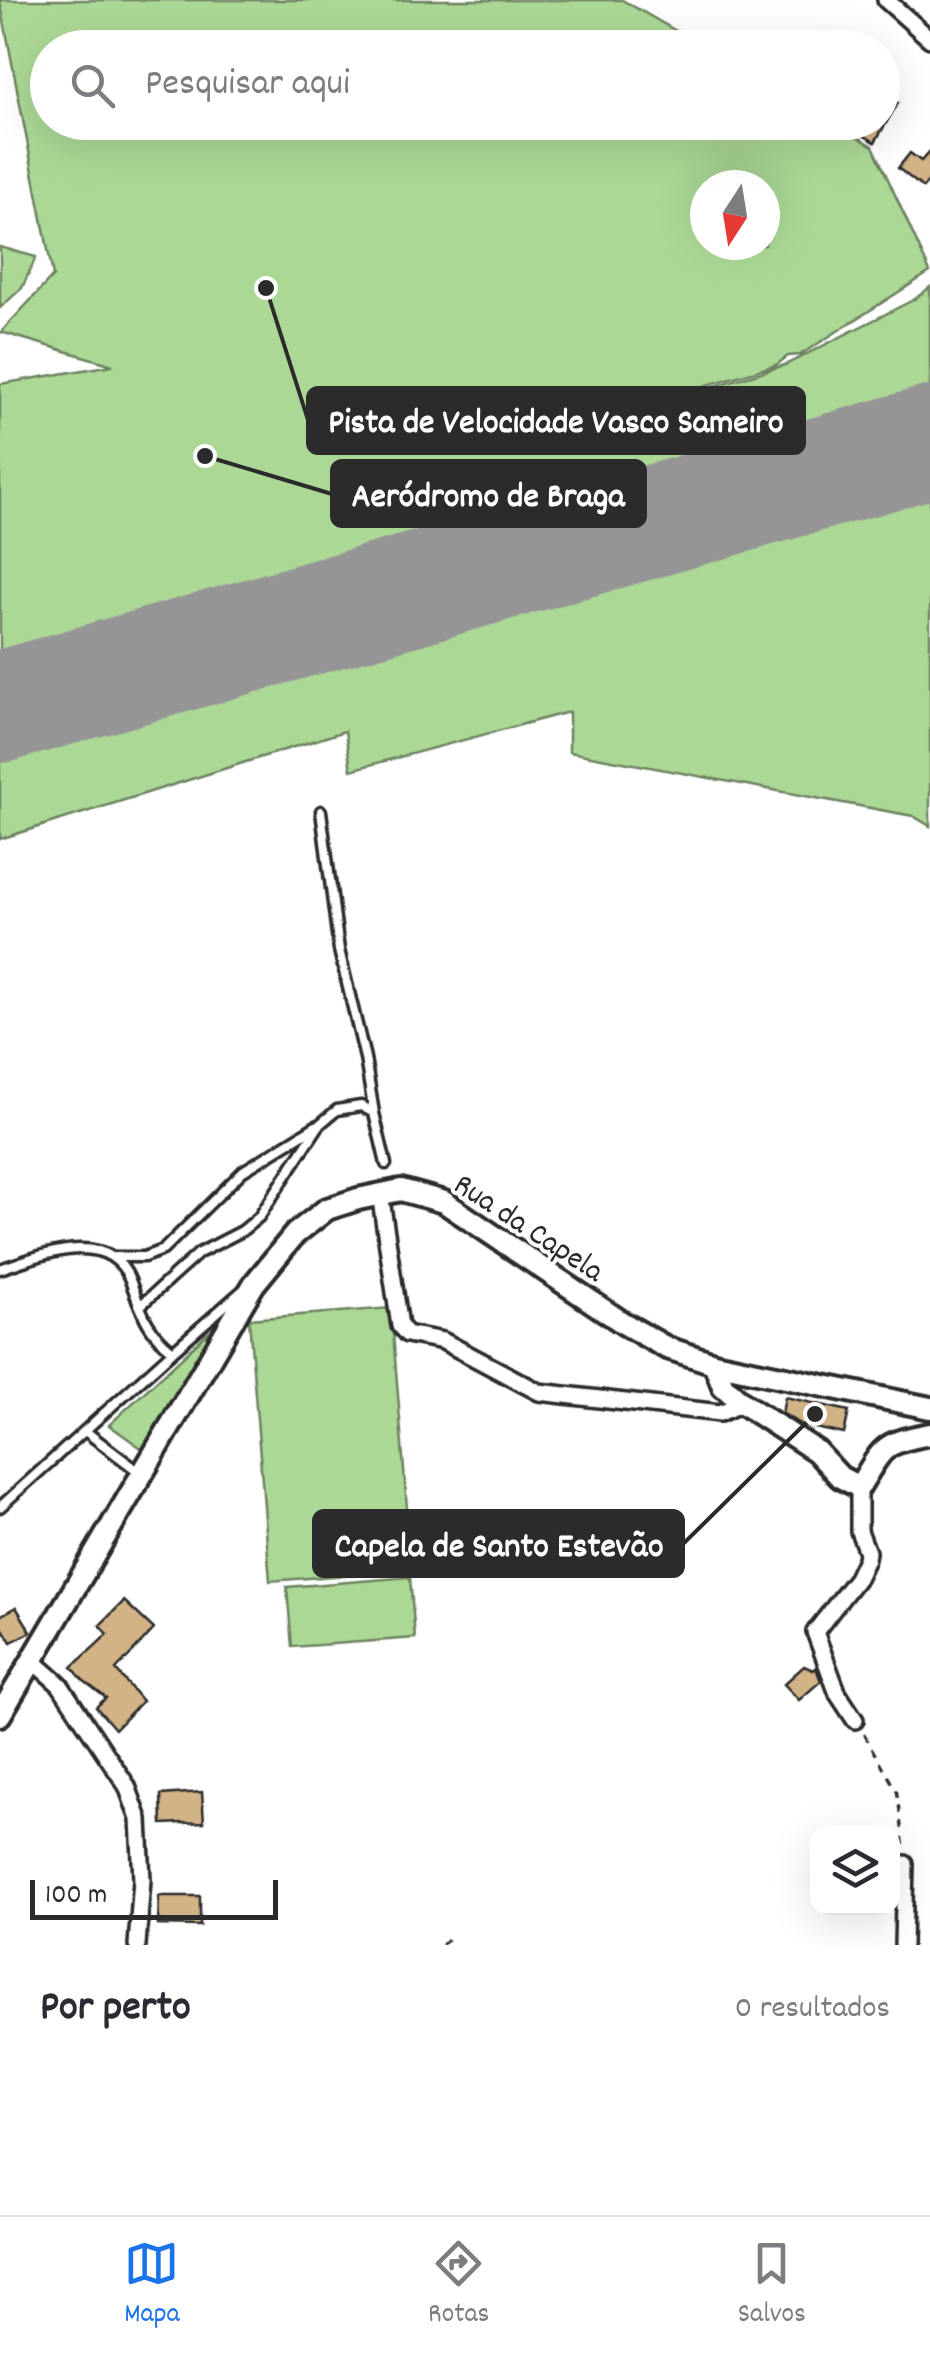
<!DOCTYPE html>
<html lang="pt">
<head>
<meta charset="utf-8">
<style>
  :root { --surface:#fff; --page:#f7f7f7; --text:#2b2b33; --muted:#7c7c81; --line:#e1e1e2; --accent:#1a73e8 }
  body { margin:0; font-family:Dekko,sans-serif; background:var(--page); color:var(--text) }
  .controls { position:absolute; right:30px; bottom:30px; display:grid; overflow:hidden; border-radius:20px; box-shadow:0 10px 40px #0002 }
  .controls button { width:90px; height:90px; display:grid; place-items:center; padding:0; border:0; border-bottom:2px solid var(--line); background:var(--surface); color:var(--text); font:50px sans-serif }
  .compass { position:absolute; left:690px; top:170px; width:90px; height:90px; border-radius:50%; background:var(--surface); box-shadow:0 10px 40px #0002; rotate:192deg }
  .scale { position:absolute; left:30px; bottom:25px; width:248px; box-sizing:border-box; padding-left:10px; border:5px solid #2b2b2b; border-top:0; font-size:28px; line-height:35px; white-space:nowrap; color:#2b2b2b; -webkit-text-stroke:8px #fff; paint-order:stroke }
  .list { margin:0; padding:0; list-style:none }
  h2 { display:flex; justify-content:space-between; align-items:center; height:130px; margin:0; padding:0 40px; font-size:42px }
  h2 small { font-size:32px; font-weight:400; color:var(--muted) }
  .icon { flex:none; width:55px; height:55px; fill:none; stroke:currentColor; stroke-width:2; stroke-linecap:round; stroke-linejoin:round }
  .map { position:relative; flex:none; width:930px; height:1945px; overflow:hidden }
  .search { position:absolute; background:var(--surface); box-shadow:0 10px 40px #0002; left:30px; right:30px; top:30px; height:110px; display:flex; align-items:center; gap:25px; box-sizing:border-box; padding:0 35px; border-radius:55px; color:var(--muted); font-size:38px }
  .sheet { height:270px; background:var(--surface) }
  nav { display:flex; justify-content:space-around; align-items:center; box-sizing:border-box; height:140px; border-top:2px solid var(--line); background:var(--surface); font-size:28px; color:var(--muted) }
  nav a { display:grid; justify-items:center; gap:5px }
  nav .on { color:var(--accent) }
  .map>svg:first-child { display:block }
  .built { fill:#f2e8db }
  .green { fill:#acd896; stroke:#6c8260; stroke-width:2.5; fill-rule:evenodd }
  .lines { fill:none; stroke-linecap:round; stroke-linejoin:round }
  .runway { stroke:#959595; stroke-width:112 }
  .building { fill:#d2b386; stroke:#2b2b2b; stroke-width:2.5 }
  .service-casing { stroke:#2b2b2b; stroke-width:15 }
  .minor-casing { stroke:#2b2b2b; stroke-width:22 }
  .tertiary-casing { stroke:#2b2b2b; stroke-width:28 }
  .path { stroke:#2b2b2b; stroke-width:2.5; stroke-dasharray:8 8; stroke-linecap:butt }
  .service { stroke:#fff; stroke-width:8 }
  .minor { stroke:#fff; stroke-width:15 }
  .tertiary { stroke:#fff; stroke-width:20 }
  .labels { text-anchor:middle; stroke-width:8; stroke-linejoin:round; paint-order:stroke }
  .street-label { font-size:32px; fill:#2b2b2b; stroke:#fff }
  .leader { fill:none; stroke:#2b2b2b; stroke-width:4 }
  .callout-dot { fill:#2b2b2b; stroke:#fff; stroke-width:4 }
  .callout { fill:#2b2b2b; stroke:#2b2b2b; stroke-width:4 }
  .callout-label { font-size:35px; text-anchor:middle; font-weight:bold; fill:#fff }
</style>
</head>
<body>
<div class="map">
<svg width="930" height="1945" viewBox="0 0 930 1945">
  <rect width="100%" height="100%" fill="#fff"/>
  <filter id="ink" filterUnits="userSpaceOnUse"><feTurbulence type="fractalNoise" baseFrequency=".01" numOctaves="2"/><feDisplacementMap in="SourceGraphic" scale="20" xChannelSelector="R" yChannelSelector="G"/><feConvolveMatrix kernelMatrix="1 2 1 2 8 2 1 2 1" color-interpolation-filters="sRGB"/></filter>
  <g filter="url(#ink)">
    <path class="built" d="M930 349V537L0 791V438L418 467Z"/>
    <path class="green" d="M0 0H622L704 47 48 48V122L833 123 873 146 930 272 800 355 788 356 776 365 553 430 449 410 446 407 444 412 556 433 785 365 915 299 930 287V411L0 677V384L113 365 1 332 53 276ZM705 185H765V245H705Z
      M0 247 36 257 22 288 0 308Z
      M930 473V826L913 816 569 752V712L351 770 345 731 0 839V734Z
      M391 1308 412 1570 270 1581 249 1319Z
      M227 1315 144 1450 109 1425Z
      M410 1577 415 1638 292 1647 287 1587Z"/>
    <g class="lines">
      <path class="runway" d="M0 707 930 442"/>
    </g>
    <path class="building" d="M882 94 898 103 875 142 841 122H882Z
      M930 151V179L923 188 898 168 910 153 921 161Z
      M785 1397 849 1411 844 1434 801 1425 782 1413Z
      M124 1601 154 1629 116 1670 142 1701 115 1729 96 1707 106 1698 83 1680 72 1667 108 1634 100 1625Z
      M16 1607 31 1632 11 1642 0 1624V1616Z
      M804 1666 813 1670 816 1668 821 1681 799 1700 784 1684Z
      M202 1792 204 1822 162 1824 161 1795Z
      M159 1896H200V1926L158 1925Z"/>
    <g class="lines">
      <g class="service-casing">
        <path id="service" d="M321 811 339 950 365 1058 374 1113
          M116 1257H144L163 1250 243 1171 316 1126
          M0 1269C40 1256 108 1226 130 1280 142 1312 145 1329 173 1351L243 1290
          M140 1306 199 1253 242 1231 259 1217 320 1124 337 1110 361 1106 374 1113 386 1164
          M85 1431 138 1471
          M0 1507 173 1351"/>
      </g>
      <g class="minor-casing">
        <path id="minor" d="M886 0 930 39
          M380 1193 400 1326 407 1334 443 1341 539 1392 720 1413 742 1403
          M32 1660 60 1685 127 1786 139 1819 142 1880 137 1945
          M855 1720 838 1694 815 1632 857 1578 866 1559 867 1552 859 1531V1487
          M903 1945 905 1864"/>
      </g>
      <g class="tertiary-casing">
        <path id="tertiary" d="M714 1363 723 1386 742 1403 816 1451 840 1477 859 1487C884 1446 882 1443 930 1434
          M0 1715 254 1284 295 1234 327 1209 358 1199 401 1190 444 1202 623 1323 667 1348 714 1363 930 1408"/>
      </g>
      <path class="path" d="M864 1734 897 1792 904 1846
        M442 1945 450 1937"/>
      <use href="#service" class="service"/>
      <use href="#minor" class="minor"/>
      <use href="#tertiary" class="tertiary"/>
    </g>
  </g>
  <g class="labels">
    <g class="street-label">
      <text transform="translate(530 1226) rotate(33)" y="11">Rua da Capela</text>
    </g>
  </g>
  <path class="leader" d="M266 288L308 420M205 456L332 494M815 1414L683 1544"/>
  <g class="callout-dot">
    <circle cx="266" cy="288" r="10"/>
    <circle cx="205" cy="456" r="10"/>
    <circle cx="815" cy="1414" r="10"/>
  </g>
  <g class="callout">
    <rect x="308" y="388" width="496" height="65" rx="10"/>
    <rect x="332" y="461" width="313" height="65" rx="10"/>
    <rect x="314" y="1511" width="369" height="65" rx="10"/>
  </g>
  <g class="callout-label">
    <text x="556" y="432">Pista de Velocidade Vasco Sameiro</text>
    <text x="488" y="506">Aeródromo de Braga</text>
    <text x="499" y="1556">Capela de Santo Estevão</text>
  </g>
</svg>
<div class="controls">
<button><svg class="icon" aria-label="layers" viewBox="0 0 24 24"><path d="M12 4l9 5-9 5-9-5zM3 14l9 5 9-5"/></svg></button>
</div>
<svg class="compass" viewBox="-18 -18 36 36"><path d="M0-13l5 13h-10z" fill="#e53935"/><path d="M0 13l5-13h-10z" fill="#7c7c81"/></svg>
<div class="scale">100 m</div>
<div class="search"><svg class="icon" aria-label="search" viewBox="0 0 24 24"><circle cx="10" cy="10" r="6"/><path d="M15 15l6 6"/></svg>Pesquisar aqui</div>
</div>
<section class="sheet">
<h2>Por perto<small>0 resultados</small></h2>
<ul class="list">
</ul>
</section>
<nav>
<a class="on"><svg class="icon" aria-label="map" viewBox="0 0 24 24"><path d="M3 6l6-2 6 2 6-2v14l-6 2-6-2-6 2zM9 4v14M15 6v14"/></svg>Mapa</a>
<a><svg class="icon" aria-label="directions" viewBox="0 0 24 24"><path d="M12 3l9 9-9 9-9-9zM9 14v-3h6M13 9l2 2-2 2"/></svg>Rotas</a>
<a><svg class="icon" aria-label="saved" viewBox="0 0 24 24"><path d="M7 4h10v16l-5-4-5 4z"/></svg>Salvos</a>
</nav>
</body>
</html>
